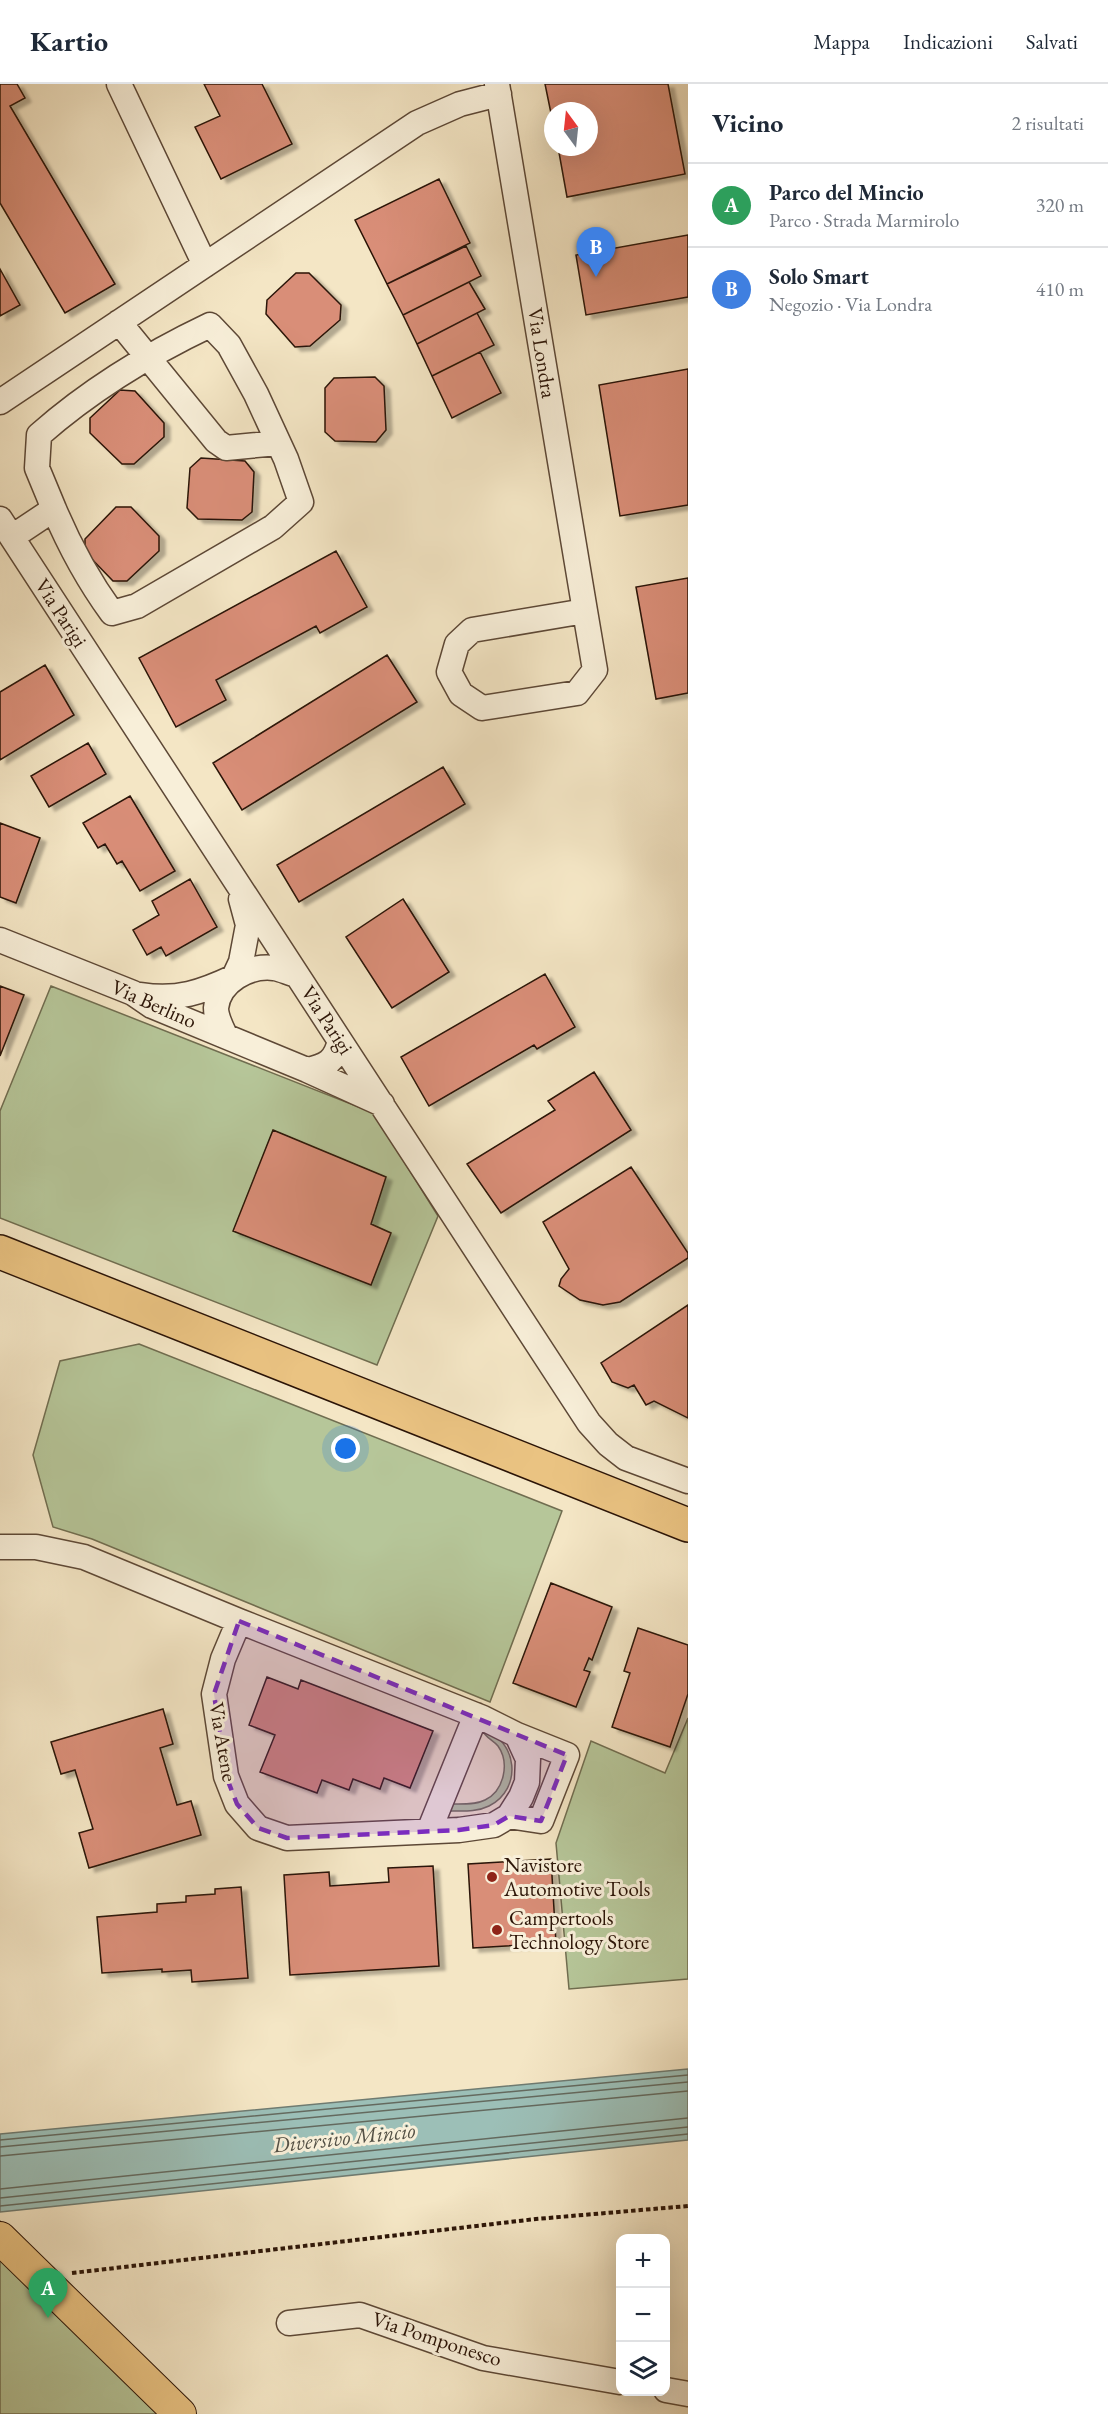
<!DOCTYPE html>
<html lang="it">
<head>
<meta charset="utf-8">
<style>
  :root { --surface:#fff; --page:#f6f6f7; --text:#1f2937; --muted:#747a83; --line:#e0e1e3; --accent:#d93025 }
  body { margin:0; font-family:"EB Garamond",serif; background:var(--page); color:var(--text) }
  .controls { position:absolute; right:18px; bottom:18px; display:grid; overflow:hidden; border-radius:12px; box-shadow:0 6px 24px #0002 }
  .controls button { width:54px; height:54px; display:grid; place-items:center; padding:0; border:0; border-bottom:2px solid var(--line); background:var(--surface); color:var(--text); font:30px sans-serif }
  .compass { position:absolute; left:544px; top:18px; width:54px; height:54px; border-radius:50%; background:var(--surface); box-shadow:0 6px 24px #0002; rotate:345deg }
  .you { position:absolute; left:346px; top:1365px; width:21px; height:21px; margin:-15px; border:4px solid #fff; border-radius:50%; background:#1a73e8; box-shadow:0 0 0 9px #1a73e833 }
  .badge { display:grid; place-items:center; width:39px; height:39px; border-radius:50%; background:var(--accent); color:#fff; font-size:20px; font-weight:700 }
  .pin { position:absolute; translate:-50% -50px; filter:drop-shadow(0 2px 3px #0008) }
  .pin::after { content:''; position:absolute; top:32px; width:21px; height:18px; background:inherit; clip-path:polygon(0 0,100% 0,50% 100%) }
  .list { margin:0; padding:0; list-style:none }
  h2 { display:flex; justify-content:space-between; align-items:center; height:78px; margin:0; padding:0 24px; font-size:26px }
  h2 small { font-size:20px; font-weight:400; color:var(--muted) }
  .list li { display:grid; grid-template-columns:39px 1fr auto; gap:18px; align-items:center; box-sizing:border-box; height:84px; padding:0 24px; border-top:2px solid var(--line) }
  .list b { display:block; font-size:22px; white-space:nowrap }
  .list p { margin:0; font-size:20px; white-space:nowrap; color:var(--muted) }
  .list em { font-size:20px; font-style:normal; color:var(--muted) }
  .icon { flex:none; width:33px; height:33px; fill:none; stroke:currentColor; stroke-width:2; stroke-linecap:round; stroke-linejoin:round }
  .map { position:relative; flex:none; width:688px; height:2330px; overflow:hidden }
  header { display:flex; align-items:center; gap:36px; box-sizing:border-box; height:84px; padding:0 30px; background:var(--surface); border-bottom:2px solid var(--line) }
  header strong { font-size:28px }
  nav { display:flex; gap:33px; margin-inline-start:auto; font-size:21px }
  main { display:flex }
  aside { flex:1; background:var(--surface) }
  .map>svg:first-child { display:block }
  .green { fill:#b6c699; stroke:#706d50; stroke-width:1.5 }
  .water { fill:#9cbfb7; stroke:#6f7b71; stroke-width:1.5 }
  .lines { fill:none; stroke-linecap:round; stroke-linejoin:round }
  .shore { stroke:#646a5f; stroke-width:1.5 }
  .building { fill:#d98e78; stroke:#2b1407; stroke-width:1.5; filter:url(#shadow) }
  .minor-casing { stroke:#5d4836; stroke-width:27 }
  .major-casing { stroke:#2b1407; stroke-width:34 }
  .highway-casing { stroke:#2b1407; stroke-width:36 }
  .path { stroke:#2b1407; stroke-width:4; stroke-dasharray:4.5 3; stroke-linecap:butt }
  .minor { stroke:#f8efd9; stroke-width:24 }
  .major { stroke:#eac382; stroke-width:32 }
  .highway { stroke:#eac382; stroke-width:33 }
  .marked { fill:#7b2cbf; fill-opacity:0.2; stroke:#7b2cbf; stroke-width:4.5; stroke-dasharray:12 8; stroke-linejoin:round }
  .poi-dot { fill:#8f2418; stroke:#f8efd9; stroke-width:2 }
  .labels { text-anchor:middle; stroke-width:6; stroke-linejoin:round; paint-order:stroke }
  .street-label { font-size:21px; fill:#2b1407; stroke:#f8efd9 }
  .poi-label { font-size:21px; fill:#2b1407; stroke:#f8efd9; text-anchor:start }
  .water-label { font-size:22px; font-style:italic; fill:#535045; stroke:#f8efd9 }
</style>
</head>
<body>
<header>
<strong>Kartio</strong>
<nav><a>Mappa</a><a>Indicazioni</a><a>Salvati</a></nav>
</header>
<main>
<div class="map">
<svg width="688" height="2330" viewBox="0 0 688 2330">
  <defs>
    <filter id="shadow"><feDropShadow dx="6" dy="4" stdDeviation="1.5" flood-color="#0004"/></filter>
  </defs>
  <rect width="100%" height="100%" fill="#f4e6c5"/>
  <filter id="stains"><feTurbulence type="fractalNoise" baseFrequency=".00333" numOctaves="4"/><feColorMatrix values="0 0 0 0 .2 0 0 0 0 .09 0 0 0 0 .02 0 0 0 .5 -.17"/></filter>
  <radialGradient id="worn" r=".72"><stop offset=".6" stop-color="#630" stop-opacity="0"/><stop offset="1" stop-color="#630" stop-opacity=".3"/></radialGradient>
  <path class="green" d="M51 902 374 1029 438 1132 377 1281 0 1134V1027Z
    M139 1260 562 1427 490 1618 92 1455 53 1443 33 1371 60 1277Z
    M688 1634V1895L569 1905 556 1759 591 1657 665 1689Z
    M482 1645C518 1656 523 1705 489 1722 477 1728 464 1727 451 1727V1720C462 1720 475 1721 485 1716 504 1707 510 1679 498 1662 493 1656 484 1653 482 1645Z
    M0 2137 191 2330H0Z"/>
  <path class="water" d="M688 1985V2056L0 2128V2050Z"/>
  <g class="lines">
    <path class="shore" d="M0 2056 688 1991
      M0 2063 688 1998
      M0 2072 688 2007
      M0 2105 688 2034
      M0 2114 688 2043
      M0 2122 688 2050"/>
  </g>
  <path class="building" d="M0 0H17L25 14 10 22 115 200 65 229 0 119Z
    M204 0H262L292 60 221 95 195 43 220 32Z
    M545 0H668L685 90 567 113 558 63H589V27H553V39Z
    M439 95 470 159 387 200 355 136Z
    M688 151V213L586 231 576 171Z
    M466 162 481 192 403 231 387 200Z
    M0 185 20 221 0 232Z
    M296 189H309L341 221 340 236 310 262 295 263 266 230 267 216Z
    M469 198 485 225 417 260 403 231Z
    M477 229 494 261 432 292 417 260Z
    M480 268 501 309 452 334 432 292Z
    M688 285V421L620 432 599 301Z
    M375 293 384 302 386 346 376 358 335 357 325 348V304L334 294Z
    M120 306 135 307 164 339V353L134 380H122L90 349V334Z
    M201 374 245 377 254 388 252 428 242 436 198 435 187 424 190 384Z
    M116 423H131L159 452V467L127 497H113L85 468V455Z
    M336 467 367 523 320 549 316 542 216 596 226 616 176 643 139 574Z
    M688 494V609L656 615 636 503Z
    M387 571 417 618 242 726 213 679Z
    M45 581 74 631 0 676V608Z
    M88 659 106 690 49 723 31 692Z
    M443 683 465 720 299 818 277 781Z
    M130 712 175 787 140 807 122 777 117 780 105 760 98 764 83 739Z
    M0 739 40 754 16 819 0 813Z
    M190 795 217 843 166 872 161 863 147 871 133 846 159 831 152 817Z
    M403 815 449 888 392 924 346 853Z
    M545 890 575 943 537 965 534 961 429 1022 401 973Z
    M0 902 24 911 0 972Z
    M594 988 631 1046 501 1129 467 1080 555 1026 548 1017Z
    M273 1046 386 1093 371 1140 391 1149 371 1201 233 1147Z
    M631 1083 688 1169V1174L620 1218 603 1221 580 1216 559 1202 561 1195 569 1185 543 1138Z
    M688 1221V1334L654 1317 646 1321 634 1301 628 1304 612 1298 601 1279Z
    M551 1499 612 1523 592 1576 589 1574 584 1586 590 1588 576 1623 513 1599Z
    M638 1544 688 1561V1610L670 1663 612 1643 630 1589 624 1587Z
    M267 1593 298 1605 301 1596 433 1647 410 1704 384 1694 380 1705 353 1695 349 1706 322 1696 317 1709 260 1688 275 1651 249 1641Z
    M163 1625 173 1660 160 1664 177 1721 191 1717 201 1751 89 1784 79 1749 93 1745 75 1686 61 1690 51 1658Z
    M551 1775 556 1859 473 1864 468 1780Z
    M433 1782 439 1882 290 1891 284 1791 329 1788 330 1802 389 1798 388 1784Z
    M241 1803 248 1894 192 1898 191 1886 162 1888V1885L102 1889 97 1833 157 1828V1820L186 1818V1812L215 1810V1805Z"/>
  <g class="lines">
    <g class="minor-casing">
      <path id="minor" d="M119 0 205 181
        M497 0 585 527 595 586 577 609 482 624 461 610 449 588 457 560 472 546 585 527
        M119 238 216 357 226 364 278 359
        M0 318 417 39 460 20 499 10
        M0 435 589 1339 608 1360 626 1374 688 1397
        M12 453 54 425 37 384 39 351C90 306 149 270 210 241L229 261 256 310 286 375 301 418 273 443 137 522 112 529C88 496 70 463 54 425
        M0 856 133 909 152 922 307 986C327 982 335 977 340 957
        M141 911C177 917 202 908 234 893L241 878 248 841 241 815
        M225 951C221 943 216 933 216 924 219 897 249 881 274 884 281 885 289 889 297 891
        M307 986 382 1020
        M0 1463H36L84 1473 239 1537 483 1634 517 1651 528 1675 527 1698 521 1713 509 1732 494 1741 459 1746 287 1754 258 1744 237 1720 226 1692 214 1610 223 1575 239 1537
        M509 1732 541 1737 567 1671 517 1651
        M429 1747 476 1631
        M289 2239 360 2231 483 2274 620 2298
        M666 2306 688 2310"/>
    </g>
    <g class="major-casing">
      <path id="major" d="M0 2154 180 2330"/>
    </g>
    <g class="highway-casing">
      <path id="highway" d="M0 1168 688 1441"/>
    </g>
    <path class="path" d="M72 2189 536 2135 688 2122"/>
    <use href="#minor" class="minor"/>
    <use href="#major" class="major"/>
    <use href="#highway" class="highway"/>
  </g>
  <path class="marked" d="M239 1537 567 1671 541 1737 509 1732 494 1741 459 1746 287 1754 258 1744 237 1720 226 1692 214 1610Z"/>
  <g class="poi-dot">
    <circle cx="492" cy="1793" r="6"/>
    <circle cx="497" cy="1846" r="6"/>
  </g>
  <g class="labels">
    <g class="street-label">
      <text transform="translate(542 269) rotate(81)" y="7">Via Londra</text>
      <text transform="translate(61 529) rotate(57)" y="7">Via Parigi</text>
      <text transform="translate(154 920) rotate(24)" y="7">Via Berlino</text>
      <text transform="translate(327 936) rotate(57)" y="7">Via Parigi</text>
      <text transform="translate(223 1658) rotate(80)" y="7">Via Atene</text>
      <text transform="translate(437 2255) rotate(18)" y="7">Via Pomponesco</text>
    </g>
    <g class="poi-label">
      <text x="504" y="1788">Navistore<tspan x="504" dy="24">Automotive Tools</tspan></text>
      <text x="509" y="1841">Campertools<tspan x="509" dy="24">Technology Store</tspan></text>
    </g>
    <g class="water-label">
      <text transform="translate(344 2053) rotate(-6)" y="8">Diversivo Mincio</text>
    </g>
  </g>
  <rect width="100%" height="100%" filter="url(#stains)"/>
  <rect width="100%" height="100%" fill="url(#worn)"/>
</svg>
<div class="controls">
<button>+</button>
<button>−</button>
<button><svg class="icon" aria-label="layers" viewBox="0 0 24 24"><path d="M12 4l9 5-9 5-9-5zM3 14l9 5 9-5"/></svg></button>
</div>
<svg class="compass" viewBox="-18 -18 36 36"><path d="M0-13l5 13h-10z" fill="#e53935"/><path d="M0 13l5-13h-10z" fill="#747a83"/></svg>
<div class="you"></div>
<div class="pin badge" style="left:48px;top:2234px;background:#2e9e5b">A</div>
<div class="pin badge" style="left:596px;top:193px;background:#3f7fe0">B</div>
</div>
<aside>
<h2>Vicino<small>2 risultati</small></h2>
<ul class="list">
<li><span class="badge" style="background:#2e9e5b">A</span><div><b>Parco del Mincio</b><p>Parco · Strada Marmirolo</p></div><em>320 m</em></li>
<li><span class="badge" style="background:#3f7fe0">B</span><div><b>Solo Smart</b><p>Negozio · Via Londra</p></div><em>410 m</em></li>
</ul>
</aside>
</main>
</body>
</html>
